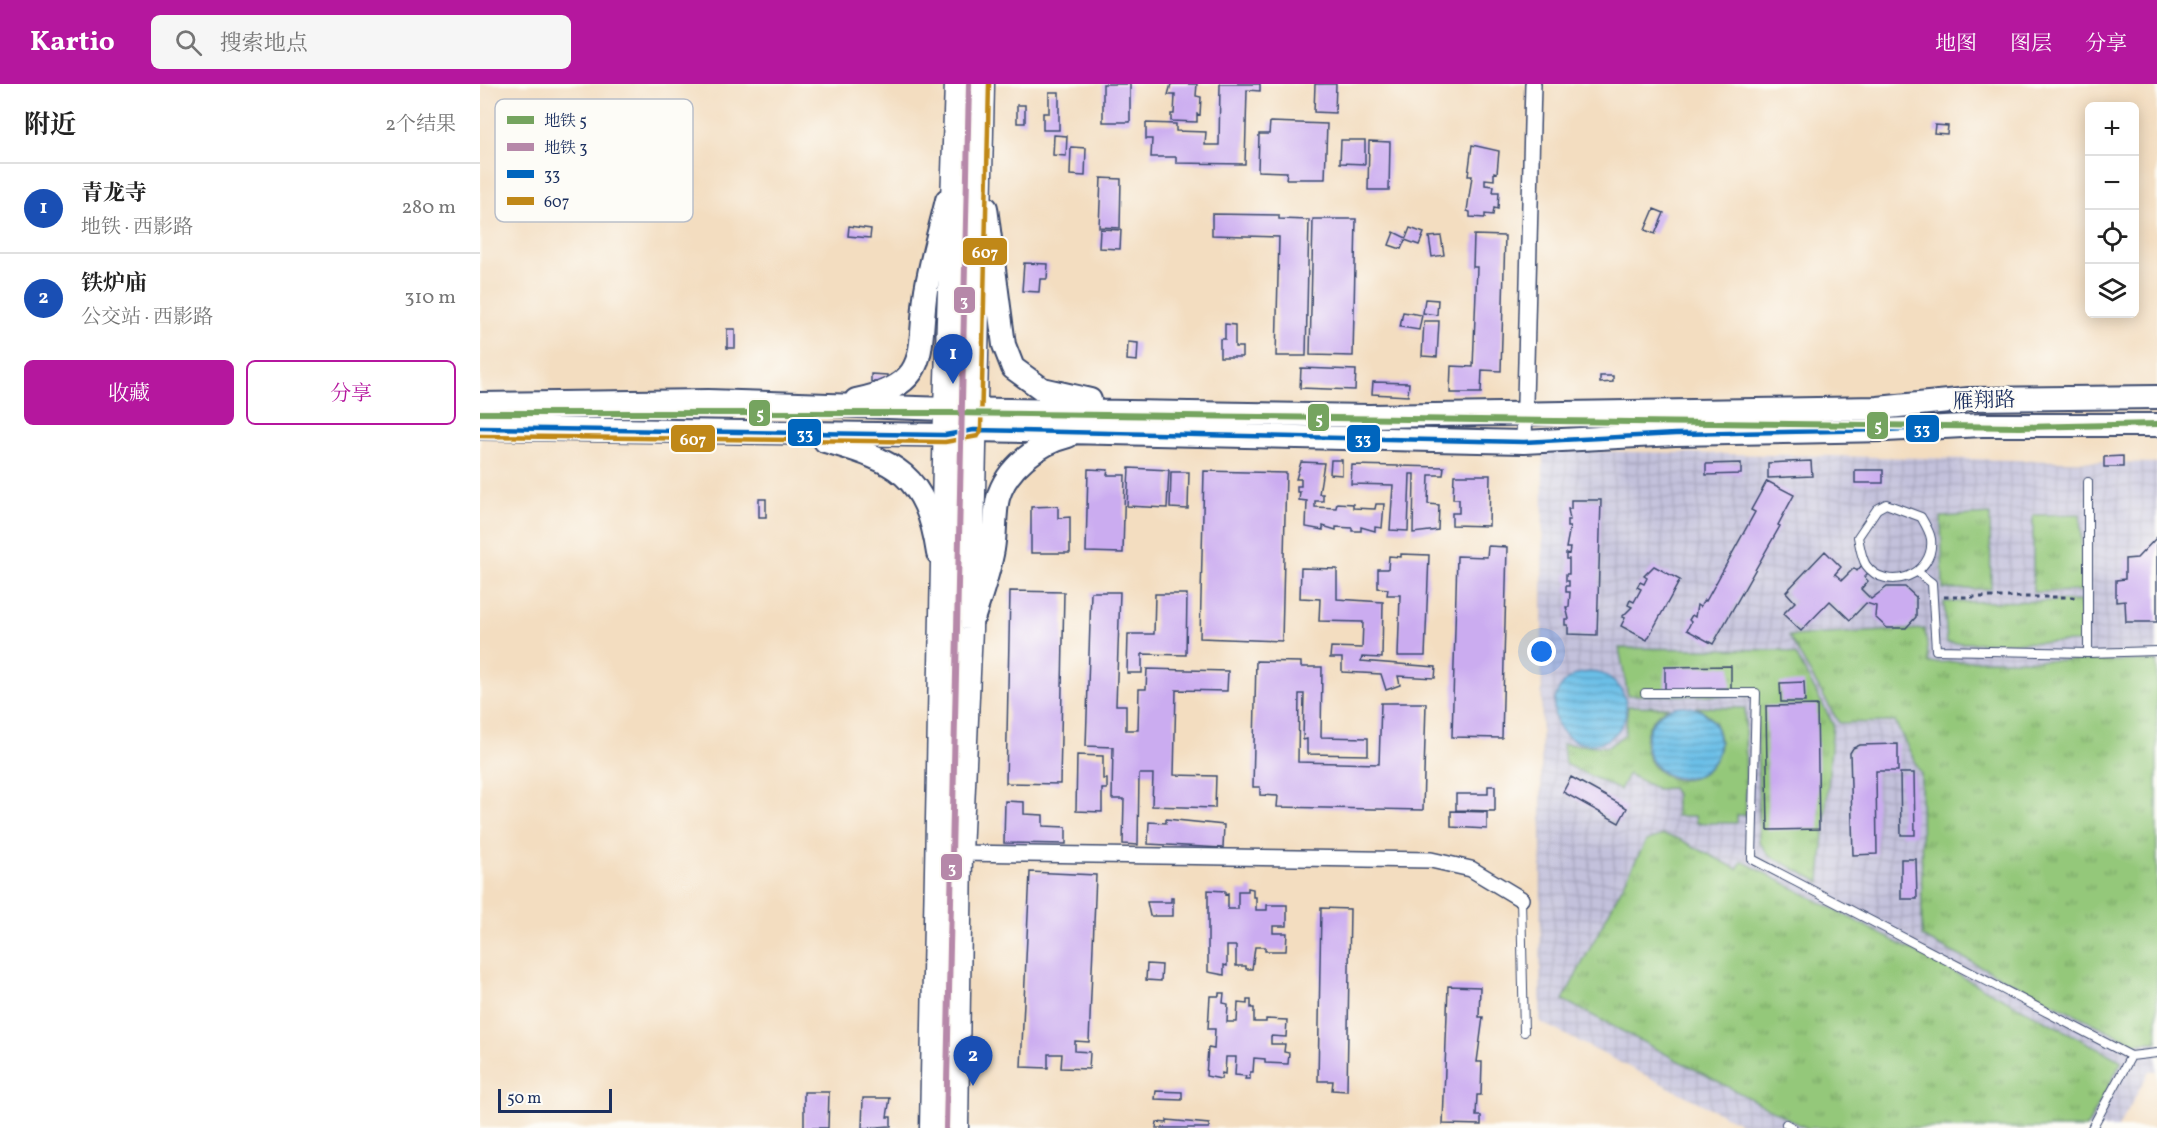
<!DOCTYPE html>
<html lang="zh">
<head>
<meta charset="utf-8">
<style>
  :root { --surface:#fff; --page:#f6f6f6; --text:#222; --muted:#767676; --line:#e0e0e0; --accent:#b5179e }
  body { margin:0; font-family:Vollkorn,"Noto Serif SC",serif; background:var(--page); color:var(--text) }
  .controls { position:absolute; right:18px; top:18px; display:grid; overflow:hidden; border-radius:9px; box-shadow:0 3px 15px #0003 }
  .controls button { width:54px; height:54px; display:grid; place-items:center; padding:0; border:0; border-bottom:2px solid var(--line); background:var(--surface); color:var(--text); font:30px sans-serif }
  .scale { position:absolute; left:18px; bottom:15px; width:114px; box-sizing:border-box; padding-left:6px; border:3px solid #1b2f5e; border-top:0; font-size:16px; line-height:21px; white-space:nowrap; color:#1b2f5e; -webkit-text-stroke:4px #fdfcf7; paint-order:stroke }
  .you { position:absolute; left:1062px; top:568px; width:21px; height:21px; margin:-15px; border:4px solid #fff; border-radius:50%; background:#1a73e8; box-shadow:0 0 0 9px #1a73e833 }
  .badge { display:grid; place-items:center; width:39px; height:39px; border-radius:50%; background:var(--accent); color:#fff; font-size:20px; font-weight:700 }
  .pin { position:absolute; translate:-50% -50px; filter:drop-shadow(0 2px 3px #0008) }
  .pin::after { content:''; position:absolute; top:32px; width:21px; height:18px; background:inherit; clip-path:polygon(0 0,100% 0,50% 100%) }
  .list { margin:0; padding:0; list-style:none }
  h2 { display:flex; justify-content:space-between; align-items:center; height:78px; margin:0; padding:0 24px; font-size:26px }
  h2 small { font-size:20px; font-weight:400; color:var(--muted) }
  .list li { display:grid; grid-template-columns:39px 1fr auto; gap:18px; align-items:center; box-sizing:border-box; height:90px; padding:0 24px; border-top:2px solid var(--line) }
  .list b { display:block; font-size:22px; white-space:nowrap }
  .list p { margin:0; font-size:20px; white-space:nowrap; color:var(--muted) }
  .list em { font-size:20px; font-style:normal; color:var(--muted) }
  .actions { display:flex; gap:12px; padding:18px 24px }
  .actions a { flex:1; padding:14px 0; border:2px solid var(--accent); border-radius:9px; text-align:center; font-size:21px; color:var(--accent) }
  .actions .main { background:var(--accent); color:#fff }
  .icon { flex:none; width:33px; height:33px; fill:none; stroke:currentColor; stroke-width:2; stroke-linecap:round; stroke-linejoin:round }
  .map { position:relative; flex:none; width:1677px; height:1044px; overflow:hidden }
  header { display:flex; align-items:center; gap:36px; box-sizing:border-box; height:84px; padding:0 30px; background:var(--accent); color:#fff }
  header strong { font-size:28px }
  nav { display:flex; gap:33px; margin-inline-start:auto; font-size:21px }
  .search { width:420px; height:54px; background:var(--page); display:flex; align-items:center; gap:15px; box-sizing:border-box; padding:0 21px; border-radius:9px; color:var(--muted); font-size:22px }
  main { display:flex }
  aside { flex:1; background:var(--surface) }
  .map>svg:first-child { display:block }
  .industrial { fill:url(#industrial-grid) }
  .grass { fill:url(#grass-tufts); stroke:#587c6c; stroke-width:1.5 }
  .water { fill:url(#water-rules); stroke:#4478a3; stroke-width:1.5 }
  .building { fill:#cbacf0 }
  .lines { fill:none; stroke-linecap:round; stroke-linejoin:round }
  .lane-casing { stroke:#3b496d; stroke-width:10 }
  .street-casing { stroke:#3b496d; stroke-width:18 }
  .secondary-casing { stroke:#3b496d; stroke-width:26 }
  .primary-casing { stroke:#3b496d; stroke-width:27 }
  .path { stroke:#3b496d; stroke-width:3; stroke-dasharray:4.5 4.5; stroke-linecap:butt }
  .lane { stroke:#fff; stroke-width:8 }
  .street { stroke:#fff; stroke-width:15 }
  .secondary { stroke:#fff; stroke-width:22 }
  .primary { stroke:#fff; stroke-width:24 }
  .bus-1-casing { stroke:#fdfcf7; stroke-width:9 }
  .bus-2-casing { stroke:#fdfcf7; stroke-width:9 }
  .bus-1 { stroke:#0065bd; stroke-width:4.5 }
  .bus-2 { stroke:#c08818; stroke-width:4.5 }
  .metro-1-casing { stroke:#fdfcf7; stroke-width:10 }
  .metro-2-casing { stroke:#fdfcf7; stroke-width:10 }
  .metro-1 { stroke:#75a45f; stroke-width:6 }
  .metro-2 { stroke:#b688a9; stroke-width:6 }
  .labels { text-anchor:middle; stroke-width:6; stroke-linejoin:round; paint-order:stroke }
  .street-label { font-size:21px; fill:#1b2f5e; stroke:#fdfcf7 }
  .key { fill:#fdfcf7; stroke:#b9bec9; stroke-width:1.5 }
  .key-label { font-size:16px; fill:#1b2f5e }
  .line-badge { stroke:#fdfcf7; stroke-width:2 }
  .badge-label { font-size:16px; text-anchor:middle; font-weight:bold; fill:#fff }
</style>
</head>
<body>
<header>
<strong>Kartio</strong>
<div class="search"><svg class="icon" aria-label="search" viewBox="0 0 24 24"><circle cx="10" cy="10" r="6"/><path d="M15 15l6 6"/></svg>搜索地点</div>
<nav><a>地图</a><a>图层</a><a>分享</a></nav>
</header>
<main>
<aside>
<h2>附近<small>2个结果</small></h2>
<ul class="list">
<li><span class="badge" style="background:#1a4fb4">1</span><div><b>青龙寺</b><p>地铁 · 西影路</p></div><em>280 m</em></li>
<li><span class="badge" style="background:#1a4fb4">2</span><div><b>铁炉庙</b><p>公交站 · 西影路</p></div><em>310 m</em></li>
</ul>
<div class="actions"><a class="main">收藏</a><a>分享</a></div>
</aside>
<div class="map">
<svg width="1677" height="1044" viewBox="0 0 1677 1044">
  <defs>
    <pattern id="industrial-grid" width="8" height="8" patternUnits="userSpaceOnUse" patternTransform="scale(1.5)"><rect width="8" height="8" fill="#c3c1db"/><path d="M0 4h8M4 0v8" fill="none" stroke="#a7a6be"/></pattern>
    <pattern id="grass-tufts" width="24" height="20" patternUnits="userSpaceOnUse" patternTransform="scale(1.5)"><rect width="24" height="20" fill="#94c87a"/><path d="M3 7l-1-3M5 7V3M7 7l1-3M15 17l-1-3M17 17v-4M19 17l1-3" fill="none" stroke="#78a367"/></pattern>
    <pattern id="water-rules" width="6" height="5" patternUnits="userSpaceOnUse" patternTransform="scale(1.5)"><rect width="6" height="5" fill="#6cc0e8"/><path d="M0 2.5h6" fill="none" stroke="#589cbf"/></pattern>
  </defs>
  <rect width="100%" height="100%" fill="#fdfcf7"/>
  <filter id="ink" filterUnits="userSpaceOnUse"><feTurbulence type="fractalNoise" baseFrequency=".0167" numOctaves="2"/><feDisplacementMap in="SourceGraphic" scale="12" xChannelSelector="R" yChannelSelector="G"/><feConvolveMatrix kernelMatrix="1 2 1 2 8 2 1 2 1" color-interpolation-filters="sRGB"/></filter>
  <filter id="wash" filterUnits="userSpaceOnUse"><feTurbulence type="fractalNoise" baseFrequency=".008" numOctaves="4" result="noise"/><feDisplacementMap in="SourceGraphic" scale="24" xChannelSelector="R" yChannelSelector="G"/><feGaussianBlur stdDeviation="1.35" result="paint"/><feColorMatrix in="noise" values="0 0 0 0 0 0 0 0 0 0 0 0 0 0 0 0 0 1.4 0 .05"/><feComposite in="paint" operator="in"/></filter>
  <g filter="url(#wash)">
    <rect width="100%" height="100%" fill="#f3ddc0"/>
    <path class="industrial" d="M1063 366 1677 379V988H1669L1638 1044H1269L1060 938Z"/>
    <path class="grass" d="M1510 430 1511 505H1463L1461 433Z
      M1600 430 1603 507 1553 508V431Z
      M1600 517 1603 558 1467 559 1464 518Z
      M1445 545 1449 579 1505 576 1677 577V958L1653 959 1442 853 1441 690 1415 638 1359 639 1309 552Z
      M1139 564 1302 566 1316 571 1353 640 1340 798 1288 771 1279 757 1277 612 1148 611Z
      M1148 622 1188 623C1134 657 1188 722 1228 685 1235 678 1241 667 1240 656 1238 641 1230 629 1216 623L1265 624 1266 731H1257V739H1216L1215 732H1196V710L1192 704 1177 705 1148 690 1140 706 1085 680 1083 660 1128 663 1145 650Z
      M1183 751 1197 754 1257 785 1262 777 1642 977 1606 1044H1326L1083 916 1166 757Z"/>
    <path class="water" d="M1074 624a36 36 0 1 1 72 0a36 36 0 1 1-72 0Z
      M1167 658a36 36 0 1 1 72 0a36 36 0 1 1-72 0Z"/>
    <g id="blocks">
      <path class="building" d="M623 0H650V38H623Z
        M691 0H717L716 12 721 13 720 31 717 30V38L691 37V30H694L695 11H688Z
        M740 0H780V7L767 6 765 80 696 79V73H671L672 55H666V39L696 40V47L726 48 725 61H739Z
        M835 0H856L855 29 834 28Z
        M569 8H579V46H563V29H569Z
        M537 21H545V39H537Z
        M790 38 847 40 845 95H806L807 88 778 87 779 50H789Z
        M1455 41 1468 42 1467 50 1454 49Z
        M574 51 587 52 586 72 573 71Z
        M861 56H885V80L860 79Z
        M889 57 910 58 909 106H888Z
        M992 61 1019 67 1017 89 1014 88V96L1005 95V101L1014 102 1013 108H1019L1018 125 1014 124 1013 131 1005 130V134L990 133V128L987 127 992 92H988Z
        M591 63 606 64 605 92 590 91Z
        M621 94 641 95 640 144 619 143Z
        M1174 125 1184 129 1175 150 1165 146Z
        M732 130 799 131V135L829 136 826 272H796L799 153 732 151Z
        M833 135H876L873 272 830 271Z
        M369 142 391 145 390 154 368 152Z
        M930 144 944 149 939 161 925 156 921 165 909 161 914 148 926 154Z
        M620 145 641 146 640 165 619 164Z
        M994 151 1025 152 1021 287 1002 286 1001 309H970L971 282 993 283 997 183H993Z
        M961 152 964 171 952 173 949 153Z
        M544 179 568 180 567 195H560L559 208 542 207Z
        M945 215 958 216 957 231 943 229Z
        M923 228 942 231 939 246 920 243Z
        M944 237H959L957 273 942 272Z
        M745 240 755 241V263H762V273H740V255H745Z
        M247 245H255V264H247Z
        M648 258 658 259 657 277 647 276Z
        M821 284 876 286 875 306 820 304Z
        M391 290 407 291V298H391Z
        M1120 292H1133V298L1120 299Z
        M893 298 929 299 928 312 892 310Z
        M1643 372V383H1624V373Z
        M851 376H862V391L850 390Z
        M1331 377 1332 392 1288 394V379Z
        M821 378 844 379 839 410H843V417H835V423L856 424 857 419 873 420V424L895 425 896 420H904L902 444 895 443V447L881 443V447H872V444L856 443V446L843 442V446L826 443 827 417 819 416 820 408H817V402H821V395H816Z
        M1261 379V390L1226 391V380Z
        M872 381 964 383 963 391H949L948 420 959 421 958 446 933 449 934 390H930L928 447 910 446 913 401 871 400Z
        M649 384 689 386 687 424 647 422Z
        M608 385 628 386 627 391H645L643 469 606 468Z
        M1375 386H1403V399H1375Z
        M724 387 806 389 802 557 720 554Z
        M691 388H709L708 425 690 424Z
        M974 391H1010L1009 442 972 441V429H979V415H973Z
        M1287 397 1314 411 1298 441 1300 442 1233 560 1207 546 1211 538 1209 536 1212 531 1215 533 1217 521 1220 523 1224 516 1226 517 1275 428 1271 426Z
        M279 415H286V433H279Z
        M1091 416H1121L1117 551 1088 550V541H1085V535H1089L1086 523H1089L1090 508H1086V502H1089V497H1086V490H1089V475H1086V469L1089 470 1090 464H1086L1090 443H1087V436H1090L1088 425H1091Z
        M578 422V434L590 433V469H551V423Z
        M1677 453V538H1646L1645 517 1636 518V496L1645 495V475L1657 474Z
        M1008 462 1027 463 1022 654 972 653 977 472 1007 473Z
        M1345 467 1361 483 1355 490 1362 496 1374 484 1377 487 1382 481 1389 488 1384 493 1388 497 1381 505 1391 515 1407 503H1425L1436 513V533L1426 544H1407L1395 533 1396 522 1386 519 1370 536 1350 517 1321 547 1303 530 1315 518 1306 508Z
        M921 470 949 471 945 572H918L920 511H907L908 505 898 504V485H908L909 472 921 473Z
        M1174 482 1200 496 1167 556 1141 542 1145 534 1142 533 1152 523 1148 521 1150 516 1154 518 1161 505 1157 503 1160 498 1164 500 1167 494 1164 492Z
        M821 484 857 485V515L903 518 902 574 882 573 881 577 956 583 955 594 918 592 920 601 906 606 901 590 862 588V574H850L851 563 882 564 883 538 839 537 840 515 820 514Z
        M530 507 584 508 580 700 526 699Z
        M611 508H640L636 621H646V646H658L659 605H666L667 585 748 587 747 607 696 606 694 691 736 692 735 724 672 722 673 690H659L658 761 643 760 644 715H632L633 663 606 662Z
        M675 510H707L706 571 662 570V589H647L648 550H674Z
        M776 577 821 578V583H842L841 653 888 654V671L827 670V655L823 656 824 610H819L818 678 899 680 901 619H946L943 726 797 723 798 712 780 711V703H773Z
        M1251 582V604L1185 605V583Z
        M1324 598 1325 618H1301L1300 599Z
        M1337 621 1339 745 1288 746 1286 622Z
        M1418 660V687H1396L1397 770 1373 771 1370 669 1373 664 1380 661Z
        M597 671 623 672V695H627V705H622V728L596 727Z
        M1420 689H1434L1435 751H1421Z
        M1091 693 1147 724 1139 739 1083 708Z
        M1008 702H1015V727L976 726V710H1008Z
        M525 717 544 718V730L563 731V742L586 743V760L524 759Z
        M971 727 1007 728V745L971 743Z
        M686 735 744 741 743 764 668 760 669 738 686 739Z
        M1421 775H1436L1437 815H1421Z
        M550 788 616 791 609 958 595 957V967L610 968 609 985 581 984 582 970H568V984L541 983Z
        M768 804 773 805V813H776V826H787V821H807V842H793V849H807L806 867H785V863H775L772 885H766V882H756V862H747V882L744 881V891L728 888V806L745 807V811L748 810V825H758V807H768Z
        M691 814H693V832H670L667 818H691Z
        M841 824 870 825 867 1007 852 1006 853 997H838Z
        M667 880 682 881 681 897 666 896Z
        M968 902 1000 903 999 933H1003L997 978H1002L1001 1011H997L996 1032H1001V1041L963 1040Z
        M739 909H744L743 919 748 920 747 938H757L758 919 767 920V916H771V924H774V938H786V935L807 936 806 953 791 952V960H805L804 968 809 969 808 980 785 979V975L774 974 773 988H770V995H765L766 992 755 991 756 973H746L745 990 742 989 741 995 726 992 728 964 734 965 735 945H728L730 912H739Z
        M676 1007 702 1008V1016L675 1015Z
        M324 1008H349L348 1044H324Z
        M383 1014H410L407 1033H411V1042L382 1044Z
        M687 1036 729 1040V1044H676L677 1038 687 1039Z"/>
    </g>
  </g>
  <g filter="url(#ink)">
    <use href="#blocks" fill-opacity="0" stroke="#3b496d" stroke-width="1.5"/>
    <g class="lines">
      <g class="lane-casing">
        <path id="lane" d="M1406 420 1441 433C1445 440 1450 448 1451 455 1455 492 1406 509 1386 481 1381 473 1380 462 1378 453L1397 425Z
          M1439 489 1452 499 1456 566 1608 569V398
          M1608 569 1677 567
          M1165 609H1276L1272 775 1651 972 1677 969
          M1041 815 1044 948
          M1306 1040 1313 1044
          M1612 1044 1651 972"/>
      </g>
      <g class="street-casing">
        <path id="street" d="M1044 358 1053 0
          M480 769 951 776 991 785 1041 815"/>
      </g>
      <g class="secondary-casing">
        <path id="secondary" d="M506 124 524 261 533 284 562 305 610 316
          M376 316C454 300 437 266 446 206 451 176 460 146 467 116
          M0 320 228 317 466 325 889 332 1398 324 1489 315 1677 313
          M0 344 465 351 494 346 1044 358 1195 350 1406 346 1502 341H1677
          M345 357C416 377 446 390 458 469
          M494 532C501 510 509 488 513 465 516 448 514 431 518 414 526 384 559 359 588 352"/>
      </g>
      <g class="primary-casing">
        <path id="primary" d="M452 1044 466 325 477 0
          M476 1044 480 769 490 545 502 0"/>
      </g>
      <path class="path" d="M1464 513H1598"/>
      <use href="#lane" class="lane"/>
      <use href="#street" class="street"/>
      <use href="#secondary" class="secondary"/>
      <use href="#primary" class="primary"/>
      <g class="bus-1-casing">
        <path id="bus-1" d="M0 344 465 351 494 346 1044 358 1195 350 1406 346 1502 341H1677"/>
      </g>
      <g class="bus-2-casing">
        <path id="bus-2" d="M0 352 465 358 498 352 501 346 509 0"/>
      </g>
      <use href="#bus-1" class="bus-1"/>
      <use href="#bus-2" class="bus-2"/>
      <g class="metro-1-casing">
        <path id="metro-1" d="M0 329H470L1540 343 1677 340"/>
      </g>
      <g class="metro-2-casing">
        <path id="metro-2" d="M466 1044 489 0"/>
      </g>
      <use href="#metro-1" class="metro-1"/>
      <use href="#metro-2" class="metro-2"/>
    </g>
  </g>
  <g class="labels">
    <g class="street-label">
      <text transform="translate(1504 316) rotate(-2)" y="7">雁翔路</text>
    </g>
  </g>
  <rect x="15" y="15" width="198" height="123" rx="9" class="key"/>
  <rect x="27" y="32" width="27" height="8" fill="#75a45f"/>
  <rect x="27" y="59" width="27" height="8" fill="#b688a9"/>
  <rect x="27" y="86" width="27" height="8" fill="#0065bd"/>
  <rect x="27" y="113" width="27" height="8" fill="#c08818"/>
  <g class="key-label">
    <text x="64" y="42">地铁 5</text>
    <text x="64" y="69">地铁 3</text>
    <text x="64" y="96">33</text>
    <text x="64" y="123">607</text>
  </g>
  <g class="line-badge">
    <rect x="482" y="153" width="46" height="29" rx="6" fill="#c08818"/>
    <rect x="473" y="202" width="23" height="28" rx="6" fill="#b688a9"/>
    <rect x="268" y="315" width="23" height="28" rx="6" fill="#75a45f"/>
    <rect x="827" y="319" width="23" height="29" rx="6" fill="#75a45f"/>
    <rect x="1386" y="327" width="23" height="29" rx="6" fill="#75a45f"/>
    <rect x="1425" y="330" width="35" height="29" rx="6" fill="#0065bd"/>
    <rect x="307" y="334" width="35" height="29" rx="6" fill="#0065bd"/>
    <rect x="866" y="340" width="35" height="29" rx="6" fill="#0065bd"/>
    <rect x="190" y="340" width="46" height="29" rx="6" fill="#c08818"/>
    <rect x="460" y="769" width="23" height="28" rx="6" fill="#b688a9"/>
  </g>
  <g class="badge-label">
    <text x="505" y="174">607</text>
    <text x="484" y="222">3</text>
    <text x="280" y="335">5</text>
    <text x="839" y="340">5</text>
    <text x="1398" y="347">5</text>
    <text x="1442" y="350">33</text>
    <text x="325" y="355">33</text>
    <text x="883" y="360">33</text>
    <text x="213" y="361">607</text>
    <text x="472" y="789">3</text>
  </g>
</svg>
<div class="controls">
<button>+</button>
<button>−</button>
<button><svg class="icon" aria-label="locate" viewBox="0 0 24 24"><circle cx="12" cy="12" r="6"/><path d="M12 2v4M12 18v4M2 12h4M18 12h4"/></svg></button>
<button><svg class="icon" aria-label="layers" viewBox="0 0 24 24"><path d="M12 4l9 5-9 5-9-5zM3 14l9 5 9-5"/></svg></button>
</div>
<div class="scale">50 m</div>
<div class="you"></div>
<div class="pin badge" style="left:473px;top:300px;background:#1a4fb4">1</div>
<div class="pin badge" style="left:493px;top:1002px;background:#1a4fb4">2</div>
</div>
</main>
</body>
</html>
